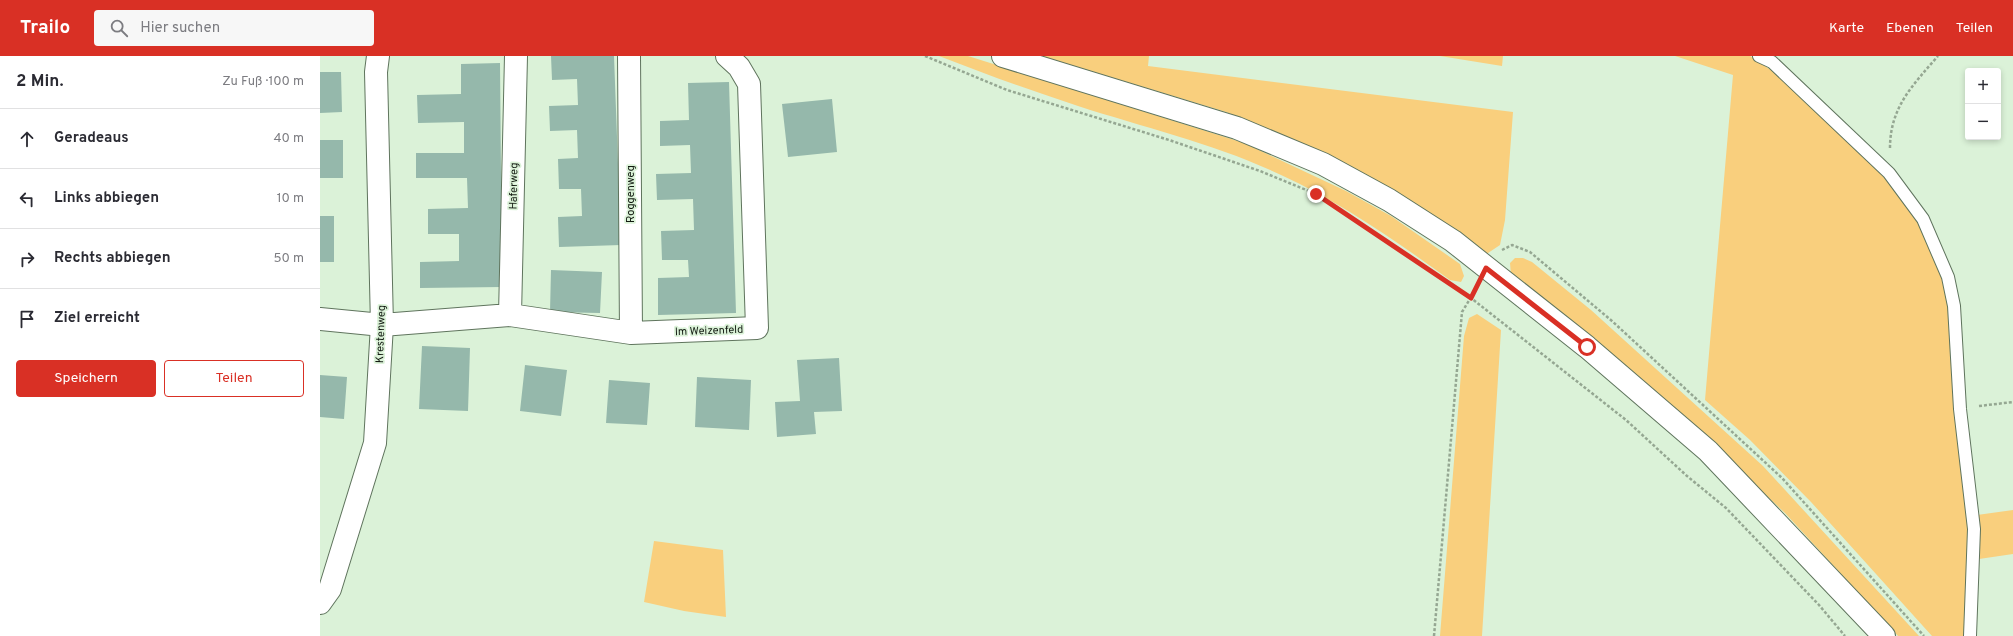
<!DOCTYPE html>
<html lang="de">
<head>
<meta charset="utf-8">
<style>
  :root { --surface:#fff; --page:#f7f7f7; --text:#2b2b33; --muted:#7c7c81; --line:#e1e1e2; --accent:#d93025 }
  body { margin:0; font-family:Overpass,sans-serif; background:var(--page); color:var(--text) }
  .controls { position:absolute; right:12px; top:12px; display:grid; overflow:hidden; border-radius:4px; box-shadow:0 2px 6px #0003 }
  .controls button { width:36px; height:36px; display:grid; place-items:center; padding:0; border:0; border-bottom:1px solid var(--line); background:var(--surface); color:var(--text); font:20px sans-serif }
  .stop { position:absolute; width:12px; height:12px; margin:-9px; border:3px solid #d93025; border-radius:50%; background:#fff }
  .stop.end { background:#d93025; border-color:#fff; box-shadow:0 1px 4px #0008 }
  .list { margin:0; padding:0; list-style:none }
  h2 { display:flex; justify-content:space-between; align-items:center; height:52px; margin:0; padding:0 16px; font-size:17px }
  h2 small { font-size:13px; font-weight:400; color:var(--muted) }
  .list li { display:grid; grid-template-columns:26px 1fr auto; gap:12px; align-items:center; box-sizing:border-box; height:60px; padding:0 16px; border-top:1px solid var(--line) }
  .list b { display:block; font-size:15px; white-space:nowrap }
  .list em { font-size:13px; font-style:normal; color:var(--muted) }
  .actions { display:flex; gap:8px; padding:12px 16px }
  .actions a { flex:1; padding:9px 0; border:1px solid var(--accent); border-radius:4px; text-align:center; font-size:14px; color:var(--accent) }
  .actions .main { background:var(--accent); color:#fff }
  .icon { flex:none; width:22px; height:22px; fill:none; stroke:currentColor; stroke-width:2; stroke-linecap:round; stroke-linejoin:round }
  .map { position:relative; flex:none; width:1693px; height:580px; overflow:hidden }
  header { display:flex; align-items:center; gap:24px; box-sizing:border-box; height:56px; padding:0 20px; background:var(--accent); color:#fff }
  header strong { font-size:19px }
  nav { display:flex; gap:22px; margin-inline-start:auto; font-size:14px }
  .search { width:280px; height:36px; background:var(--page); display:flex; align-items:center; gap:10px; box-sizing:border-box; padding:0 14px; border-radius:4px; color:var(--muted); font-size:15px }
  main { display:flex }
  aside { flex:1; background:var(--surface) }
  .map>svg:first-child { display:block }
  .green { fill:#f9cf7d }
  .building { fill:#95b8ab }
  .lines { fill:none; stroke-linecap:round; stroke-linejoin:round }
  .lane-casing { stroke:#5f745d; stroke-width:14 }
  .street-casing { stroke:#5f745d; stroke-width:24 }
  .secondary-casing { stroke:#5f745d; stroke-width:24 }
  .path { stroke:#95a792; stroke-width:2.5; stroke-dasharray:3 2; stroke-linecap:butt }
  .lane { stroke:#fff; stroke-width:12 }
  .street { stroke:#fff; stroke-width:22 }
  .secondary { stroke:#fff; stroke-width:22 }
  .route { stroke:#d93025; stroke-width:5 }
  .labels { text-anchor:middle; stroke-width:3.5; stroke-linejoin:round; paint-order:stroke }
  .street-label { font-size:11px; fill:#121a11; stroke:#dbf2d8 }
</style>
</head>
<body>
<header>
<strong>Trailo</strong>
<div class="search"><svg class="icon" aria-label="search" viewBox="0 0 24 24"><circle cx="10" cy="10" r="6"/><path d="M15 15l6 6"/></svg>Hier suchen</div>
<nav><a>Karte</a><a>Ebenen</a><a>Teilen</a></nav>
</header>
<main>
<aside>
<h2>2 Min.<small>Zu Fuß · 100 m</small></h2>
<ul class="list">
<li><svg class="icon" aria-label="ahead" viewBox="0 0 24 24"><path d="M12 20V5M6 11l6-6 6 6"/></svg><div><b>Geradeaus</b></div><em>40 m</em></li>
<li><svg class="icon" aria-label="left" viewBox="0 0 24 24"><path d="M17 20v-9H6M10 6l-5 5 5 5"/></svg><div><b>Links abbiegen</b></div><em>10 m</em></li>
<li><svg class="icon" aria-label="right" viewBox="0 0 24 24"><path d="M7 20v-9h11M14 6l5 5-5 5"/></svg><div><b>Rechts abbiegen</b></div><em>50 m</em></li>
<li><svg class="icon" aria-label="arrive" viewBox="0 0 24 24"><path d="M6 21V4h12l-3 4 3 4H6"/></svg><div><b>Ziel erreicht</b></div></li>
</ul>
<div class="actions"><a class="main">Speichern</a><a>Teilen</a></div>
</aside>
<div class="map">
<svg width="1693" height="580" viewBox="0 0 1693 580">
  <rect width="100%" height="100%" fill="#dbf2d8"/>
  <path class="green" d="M619 0H648L924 87 1026 135 1071 160 1140 208 1144 220 1141 226 1130 224C1076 185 1022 147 961 119 896 88 826 72 758 50 712 35 665 18 619 0Z
    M721 0H829L828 10 1193 56 1185 164 1180 189 1165 199 1058 126 982 87 906 56Z
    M1120 0H1183L1182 10Z
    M1355 0H1430L1464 23 1552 105 1581 138 1613 193 1625 231 1630 258 1634 355 1646 451 1649 503 1645 580H1612L1491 446 1430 384 1385 344 1413 19Z
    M1195 202H1203L1212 206 1271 254 1443 410 1599 580H1578L1465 457 1324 325 1191 219 1190 207Z
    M1157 258 1181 274 1162 580H1120L1144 280 1149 262Z
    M1693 454V498L1659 503 1657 459Z
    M334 485 403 494 406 561 364 555 324 546Z"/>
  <path class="building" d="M231 0H294L301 189 239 191 238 161 262 160 261 133H239L238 103 258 102 257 74 230 75 229 50 258 49 257 23 232 24Z
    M180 7 182 231 100 232V206L139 205V178H108V153L148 152 147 122H96V97H144V66L98 67 97 39 141 38V8Z
    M0 16H21L22 56 0 57Z
    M409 26 416 257 338 259V222L369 221 368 204H342L341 175 374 174 373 143 337 144 336 118 371 117 370 89 340 90V65L369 64 368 27Z
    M512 43 517 96 468 101 462 48Z
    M0 84H23V122H0Z
    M0 160H14V206H0Z
    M231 214 282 216 280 257 230 256Z
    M102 290 150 292 148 355 99 353Z
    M519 302 522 355 494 356 496 378 457 381 455 346 480 345 477 304Z
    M205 309 247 314 241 360 200 355Z
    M0 319 27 321 24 363 0 361Z
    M377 321 431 324 429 374 375 371Z
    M289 324 330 327 327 369 286 367Z"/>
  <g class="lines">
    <g class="lane-casing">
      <path id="lane" d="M1439 0 1452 6 1569 117 1603 163 1628 221 1634 250 1640 353 1654 473 1650 580"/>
    </g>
    <g class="street-casing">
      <path id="street" d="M309 0 311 277
        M190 259 196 0
        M0 263 62 269 190 259 311 277 437 272 429 28 419 11 407 0
        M0 547 10 533 55 387 62 269 56 16 58 0"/>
    </g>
    <g class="secondary-casing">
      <path id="secondary" d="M683 0 917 72 1003 108 1069 144 1133 185 1267 291 1388 395 1564 580"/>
    </g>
    <path class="path" d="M605 0 687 34 849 84 940 115 996 138 1151 242 1306 364 1367 420 1406 452 1499 549 1525 580
      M1570 92C1570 51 1593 29 1618 0
      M1182 194 1192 189 1210 196 1292 265 1462 422 1604 580
      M1659 350 1693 346
      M1114 580 1142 256 1156 233"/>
    <use href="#lane" class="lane"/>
    <use href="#street" class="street"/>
    <use href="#secondary" class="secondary"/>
  </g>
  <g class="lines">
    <path class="route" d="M996 138 1151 242 1166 212 1267 291"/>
  </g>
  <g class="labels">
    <g class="street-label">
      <text transform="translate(193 130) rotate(-89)" y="4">Haferweg</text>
      <text transform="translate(310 138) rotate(-90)" y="4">Roggenweg</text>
      <text transform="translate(389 274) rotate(-2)" y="4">Im Weizenfeld</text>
      <text transform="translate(60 278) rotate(-88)" y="4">Krestenweg</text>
    </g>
  </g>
</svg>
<div class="controls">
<button>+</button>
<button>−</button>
</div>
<div class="stop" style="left:1267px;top:291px"></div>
<div class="stop end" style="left:996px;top:138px"></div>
</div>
</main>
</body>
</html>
